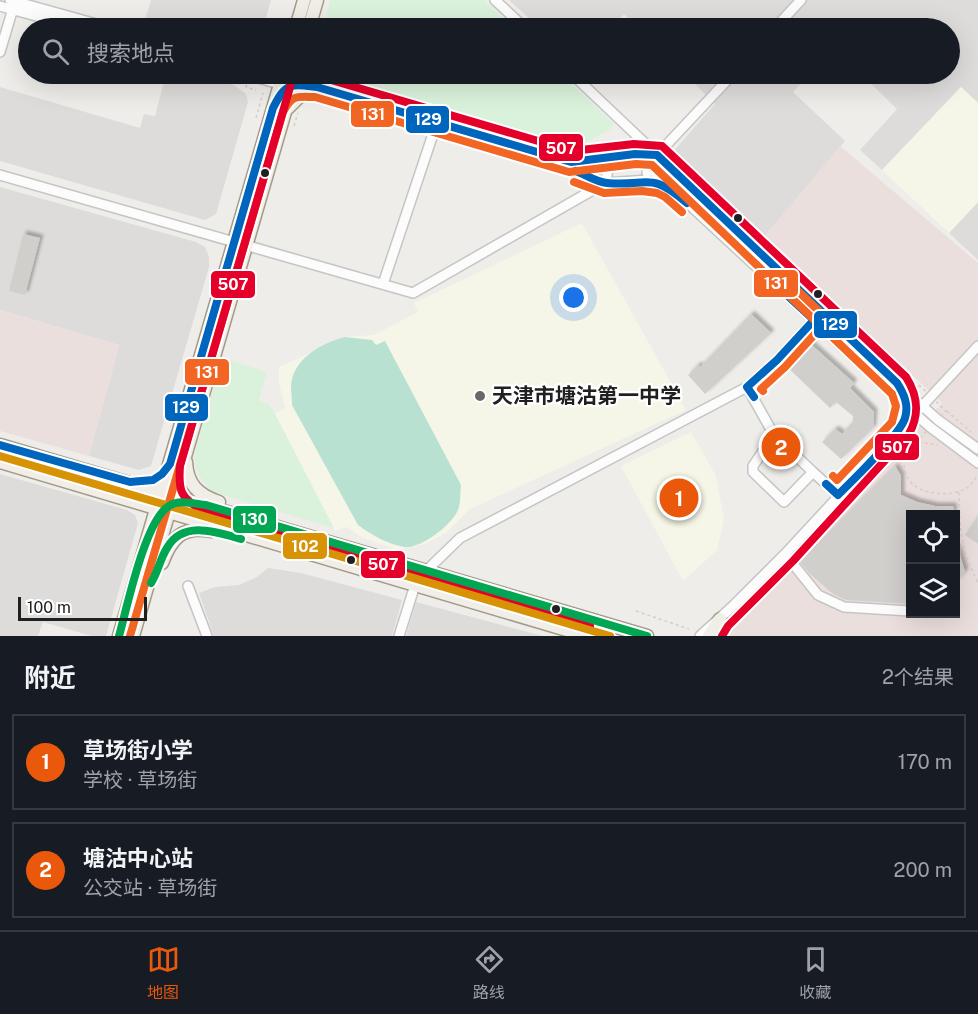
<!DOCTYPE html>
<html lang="zh">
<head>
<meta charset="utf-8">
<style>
  :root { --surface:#171b24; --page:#20242c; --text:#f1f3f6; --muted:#9ea1a6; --line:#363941; --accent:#ea580c }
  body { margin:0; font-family:"Public Sans","Noto Sans SC",sans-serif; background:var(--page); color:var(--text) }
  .controls { position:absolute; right:18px; bottom:18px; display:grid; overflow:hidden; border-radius:0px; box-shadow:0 6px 24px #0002 }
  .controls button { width:54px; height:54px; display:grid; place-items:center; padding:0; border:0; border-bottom:2px solid var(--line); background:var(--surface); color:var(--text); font:30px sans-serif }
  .scale { position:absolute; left:18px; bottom:15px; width:129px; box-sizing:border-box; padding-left:6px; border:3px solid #202020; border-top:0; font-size:16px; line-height:21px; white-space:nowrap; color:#202020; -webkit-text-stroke:4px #fff; paint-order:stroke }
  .you { position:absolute; left:574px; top:298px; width:21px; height:21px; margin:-15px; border:4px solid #fff; border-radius:50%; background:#1a73e8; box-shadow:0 0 0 9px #1a73e833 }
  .badge { display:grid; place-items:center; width:39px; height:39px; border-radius:50%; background:var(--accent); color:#fff; font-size:20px; font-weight:700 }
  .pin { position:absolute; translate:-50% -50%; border:3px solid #fff; box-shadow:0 2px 6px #0006 }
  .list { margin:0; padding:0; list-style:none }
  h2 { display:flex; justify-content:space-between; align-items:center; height:78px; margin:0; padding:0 24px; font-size:26px }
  h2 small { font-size:20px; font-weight:400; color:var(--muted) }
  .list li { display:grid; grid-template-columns:39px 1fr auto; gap:18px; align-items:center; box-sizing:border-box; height:96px; margin:0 12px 12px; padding:0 12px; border:2px solid var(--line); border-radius:0px }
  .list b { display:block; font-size:22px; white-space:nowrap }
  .list p { margin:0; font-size:20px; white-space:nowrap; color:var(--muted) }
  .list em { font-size:20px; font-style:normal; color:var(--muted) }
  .icon { flex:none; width:33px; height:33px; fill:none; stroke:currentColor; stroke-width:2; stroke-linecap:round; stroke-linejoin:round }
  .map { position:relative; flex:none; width:978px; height:636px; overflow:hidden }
  .search { position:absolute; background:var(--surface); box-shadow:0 6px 24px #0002; left:18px; right:18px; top:18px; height:66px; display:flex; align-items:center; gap:15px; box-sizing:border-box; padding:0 21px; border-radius:33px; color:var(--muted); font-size:22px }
  .sheet { height:294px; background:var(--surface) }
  nav { display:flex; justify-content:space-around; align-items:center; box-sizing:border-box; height:84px; border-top:2px solid var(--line); background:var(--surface); font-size:16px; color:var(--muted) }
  nav a { display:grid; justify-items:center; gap:3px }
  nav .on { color:var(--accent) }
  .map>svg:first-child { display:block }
  .residential { fill:#dddcdb }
  .commercial { fill:#ebdfdd; fill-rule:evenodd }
  .education { fill:#f5f6e7 }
  .park { fill:#daf2db }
  .pitch { fill:#b9e1d2 }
  .building { fill:#d1cfcc; filter:url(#shadow) }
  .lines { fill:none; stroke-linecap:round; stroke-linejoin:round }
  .minor-casing { stroke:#c5c5c4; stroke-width:12 }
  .major-casing { stroke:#a39b88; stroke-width:15 }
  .path { stroke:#d7ccc9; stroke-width:1.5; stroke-dasharray:3 3; stroke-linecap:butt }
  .minor { stroke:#fcfcfc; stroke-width:9 }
  .major { stroke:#f1ede7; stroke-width:12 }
  .bus-1-casing { stroke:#fff; stroke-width:12 }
  .bus-2-casing { stroke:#fff; stroke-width:12 }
  .bus-3-casing { stroke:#fff; stroke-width:12 }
  .bus-4-casing { stroke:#fff; stroke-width:12 }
  .bus-5-casing { stroke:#fff; stroke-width:12 }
  .bus-1 { stroke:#0065bd; stroke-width:8 }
  .bus-2 { stroke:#f26522; stroke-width:8 }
  .bus-3 { stroke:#e4002b; stroke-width:8 }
  .bus-4 { stroke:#d79205; stroke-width:8 }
  .bus-5 { stroke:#00a651; stroke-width:8 }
  .bus-dot { fill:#202020; stroke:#fff; stroke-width:2 }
  .poi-dot { fill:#686867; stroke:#fff; stroke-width:2 }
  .labels { text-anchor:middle; stroke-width:4.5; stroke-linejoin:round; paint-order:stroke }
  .poi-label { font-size:21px; font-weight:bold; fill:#202020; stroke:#fff; text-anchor:start }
  .line-badge { stroke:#fff; stroke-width:2 }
  .badge-label { font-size:16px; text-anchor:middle; font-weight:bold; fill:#fff }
</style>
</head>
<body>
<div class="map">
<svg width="978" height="636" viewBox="0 0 978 636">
  <defs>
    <filter id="shadow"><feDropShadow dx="3.5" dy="-3.5" stdDeviation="1.5" flood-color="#0004"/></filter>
  </defs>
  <rect width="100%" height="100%" fill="#eeedea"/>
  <path class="residential" d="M151 0H271L263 28H180L145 20Z
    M509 0H978V103L961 87 882 170 860 150 897 109 861 74H950V28H639L624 14 610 28H540Z
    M166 74H192L234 85 246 94 248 102 216 214 205 220 0 161V87L140 128 144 114 155 116Z
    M685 74H810L793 92 845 141 765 236 672 153 715 104Z
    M0 187 196 242 205 247 209 257V267L151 466 139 470 89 456 119 345 0 310Z
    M978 202V260L949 233Z
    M0 474 127 510 135 515 138 523 106 636H92L43 622 38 636H0Z
    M268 568 301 573 402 600 392 636H214L199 593 215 587 239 585 257 577Z
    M416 602 543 636H406Z"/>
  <path class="commercial" d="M840 146 978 263V636H724L942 403 765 236ZM910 514H956V614H910Z
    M0 310 119 345 89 456 0 431Z"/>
  <path class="education" d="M961 87 978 103V202L949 233 882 170Z
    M582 223 686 410 470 509 446 533 425 544 399 550 363 538 347 527 335 531 275 414 285 408 279 383V367L345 337 374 335 418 312 414 303Z
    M691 432 716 476 724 520 717 550 683 581 621 466Z"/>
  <path class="park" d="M330 0H484L514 28H323Z
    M320 74H561L614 124 610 130 574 148 563 147Z
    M222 358 267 372 259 400 269 404 275 414 334 528 213 492C201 481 196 473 194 457Z"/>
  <path class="pitch" d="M345 337 372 340 376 345 385 341 461 485C460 493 461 505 457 512 449 527 420 549 404 547 387 544 372 535 358 525L292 405C292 399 291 392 291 386 293 358 322 343 345 337Z"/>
  <path class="building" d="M23 234 40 238 25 295 9 291Z
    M751 314 771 333 705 394 688 375 698 365 700 367Z
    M805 339 854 383 850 388 874 412 873 428 841 459 822 442 835 429 842 434 853 422V416L836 402 830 408 783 363Z
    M895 466 901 476V495L917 502 935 506H953L954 514H910V604L846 600 833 594 809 573 800 562Z
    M978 516V544L965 535Z
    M956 546H957L965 572 956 582Z"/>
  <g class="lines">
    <g class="minor-casing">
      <path id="minor" d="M10 0 111 28
        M495 0 525 28
        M0 6 80 28
        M775 28 801 0
        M0 52 14 5
        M245 74 580 172 605 183
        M272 74 571 162C600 162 628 150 657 155
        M572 74 910 395 938 420 978 449
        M651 169 903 403 930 427 978 463
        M647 173 655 162 657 155 733 74
        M0 175 413 293 605 183 648 180 671 188
        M605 183 609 166 619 158
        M383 284 436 125
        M747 387 774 435 753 466V472L784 502 813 472 774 435
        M813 472 838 495
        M785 554 818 595 844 607 910 611
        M188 586 207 636
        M399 636 415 585 426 571 460 538 747 387 777 360 821 312
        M700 636 734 605 785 554 978 346"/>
    </g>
    <g class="major-casing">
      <path id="major" d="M296 28 304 0
        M309 28 317 0
        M288 108 301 95 315 93
        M0 445 647 636
        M0 462 587 636
        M186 462C187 484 198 495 219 502
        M162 563C171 539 182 525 211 531
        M119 636 283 74
        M133 636 296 74
        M709 636 720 619"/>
    </g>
    <path class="path" d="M311 75 319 78
      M247 85 246 87 256 90
      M256 118 263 93
      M294 126 298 113
      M919 385 946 411 916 442 890 418Z
      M947 411 971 432
      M902 453C904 463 904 473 910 481 920 495 950 497 965 489 970 487 974 480 978 475
      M959 492C960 532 960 546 978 583
      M797 556 895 457 916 442 938 445
      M636 611 689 629
      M728 627 785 568"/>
    <use href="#minor" class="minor"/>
    <use href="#major" class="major"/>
    <g class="bus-1-casing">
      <path id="bus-1" d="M576 171C586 175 596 182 607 183 649 187 649 170 687 203
        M754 397 747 387 777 360 814 320 788 296
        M0 445 130 482 153 480 162 474 170 464 273 108C286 82 290 84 317 87L571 162 635 154 657 155 897 383C904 394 909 405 905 418 900 435 853 480 838 495L826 484"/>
    </g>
    <g class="bus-2-casing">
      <path id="bus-2" d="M574 182 604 193 642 191 657 193 665 197 682 212
        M763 391 761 389 785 367 824 324 822 314 796 289
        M130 636 283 112C293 94 296 97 315 97L569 172 636 164 652 165 892 394 896 406 892 422 837 480 833 476"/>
    </g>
    <g class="bus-3-casing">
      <path id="bus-3" d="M314 74 321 77 572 151 634 144 662 146 906 377C918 396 920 414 909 434L793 561 728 626 722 636
        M293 77 180 466C178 492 181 498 203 511L590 626"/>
    </g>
    <g class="bus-4-casing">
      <path id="bus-4" d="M0 456 610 636"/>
    </g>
    <g class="bus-5-casing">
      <path id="bus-5" d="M151 583C158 572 160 559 167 548 183 520 216 532 241 539
        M119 636C127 608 145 520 169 506 179 499 195 504 206 505L647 636"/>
    </g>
    <use href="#bus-1" class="bus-1"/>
    <use href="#bus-2" class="bus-2"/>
    <use href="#bus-3" class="bus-3"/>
    <use href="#bus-4" class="bus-4"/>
    <use href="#bus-5" class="bus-5"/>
  </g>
  <g class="bus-dot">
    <circle cx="265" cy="173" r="5"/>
    <circle cx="738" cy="218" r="5"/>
    <circle cx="818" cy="294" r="5"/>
    <circle cx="351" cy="560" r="5"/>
    <circle cx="556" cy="609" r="5"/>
  </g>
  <circle class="poi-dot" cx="480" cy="396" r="6"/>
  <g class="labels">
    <g class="poi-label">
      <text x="492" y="403">天津市塘沽第一中学</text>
    </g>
  </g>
  <g class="line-badge">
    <rect x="350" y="100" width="45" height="28" rx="6" fill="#f26522"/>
    <rect x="405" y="105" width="45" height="29" rx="6" fill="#0065bd"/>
    <rect x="538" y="133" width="46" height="29" rx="6" fill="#e4002b"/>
    <rect x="753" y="269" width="46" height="29" rx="6" fill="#f26522"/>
    <rect x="210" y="270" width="46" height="29" rx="6" fill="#e4002b"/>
    <rect x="813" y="310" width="45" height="29" rx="6" fill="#0065bd"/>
    <rect x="184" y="358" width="46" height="28" rx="6" fill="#f26522"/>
    <rect x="164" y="393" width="45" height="29" rx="6" fill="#0065bd"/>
    <rect x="874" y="433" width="46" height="28" rx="6" fill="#e4002b"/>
    <rect x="232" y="505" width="45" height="29" rx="6" fill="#00a651"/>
    <rect x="282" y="532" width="46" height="28" rx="6" fill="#d79205"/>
    <rect x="360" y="550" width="46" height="29" rx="6" fill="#e4002b"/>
  </g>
  <g class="badge-label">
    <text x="373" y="120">131</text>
    <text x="428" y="125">129</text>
    <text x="561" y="154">507</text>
    <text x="776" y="289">131</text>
    <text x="233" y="290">507</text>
    <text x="835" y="330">129</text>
    <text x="207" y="378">131</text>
    <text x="186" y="413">129</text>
    <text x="897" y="453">507</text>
    <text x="254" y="525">130</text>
    <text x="305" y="552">102</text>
    <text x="383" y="570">507</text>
  </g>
</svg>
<div class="controls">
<button><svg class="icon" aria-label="locate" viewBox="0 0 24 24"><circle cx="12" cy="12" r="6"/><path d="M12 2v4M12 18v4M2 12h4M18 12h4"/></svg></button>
<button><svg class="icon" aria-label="layers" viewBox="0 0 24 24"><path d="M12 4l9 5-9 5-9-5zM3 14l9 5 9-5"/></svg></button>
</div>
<div class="scale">100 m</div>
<div class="you"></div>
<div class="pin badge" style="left:679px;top:498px">1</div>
<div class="pin badge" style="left:781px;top:447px">2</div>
<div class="search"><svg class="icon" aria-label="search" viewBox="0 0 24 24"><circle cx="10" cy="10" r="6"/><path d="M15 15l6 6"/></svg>搜索地点</div>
</div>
<section class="sheet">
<h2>附近<small>2个结果</small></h2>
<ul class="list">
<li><span class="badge">1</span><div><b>草场街小学</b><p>学校 · 草场街</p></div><em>170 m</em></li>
<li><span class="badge">2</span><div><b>塘沽中心站</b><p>公交站 · 草场街</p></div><em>200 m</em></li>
</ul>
</section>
<nav>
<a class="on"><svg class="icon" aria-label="map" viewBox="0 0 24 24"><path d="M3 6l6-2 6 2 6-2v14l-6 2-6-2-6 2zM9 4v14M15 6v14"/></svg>地图</a>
<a><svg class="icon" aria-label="directions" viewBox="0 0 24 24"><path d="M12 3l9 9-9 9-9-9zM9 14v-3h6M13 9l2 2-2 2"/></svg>路线</a>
<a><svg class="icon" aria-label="saved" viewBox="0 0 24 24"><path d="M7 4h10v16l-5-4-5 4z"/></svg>收藏</a>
</nav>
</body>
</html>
